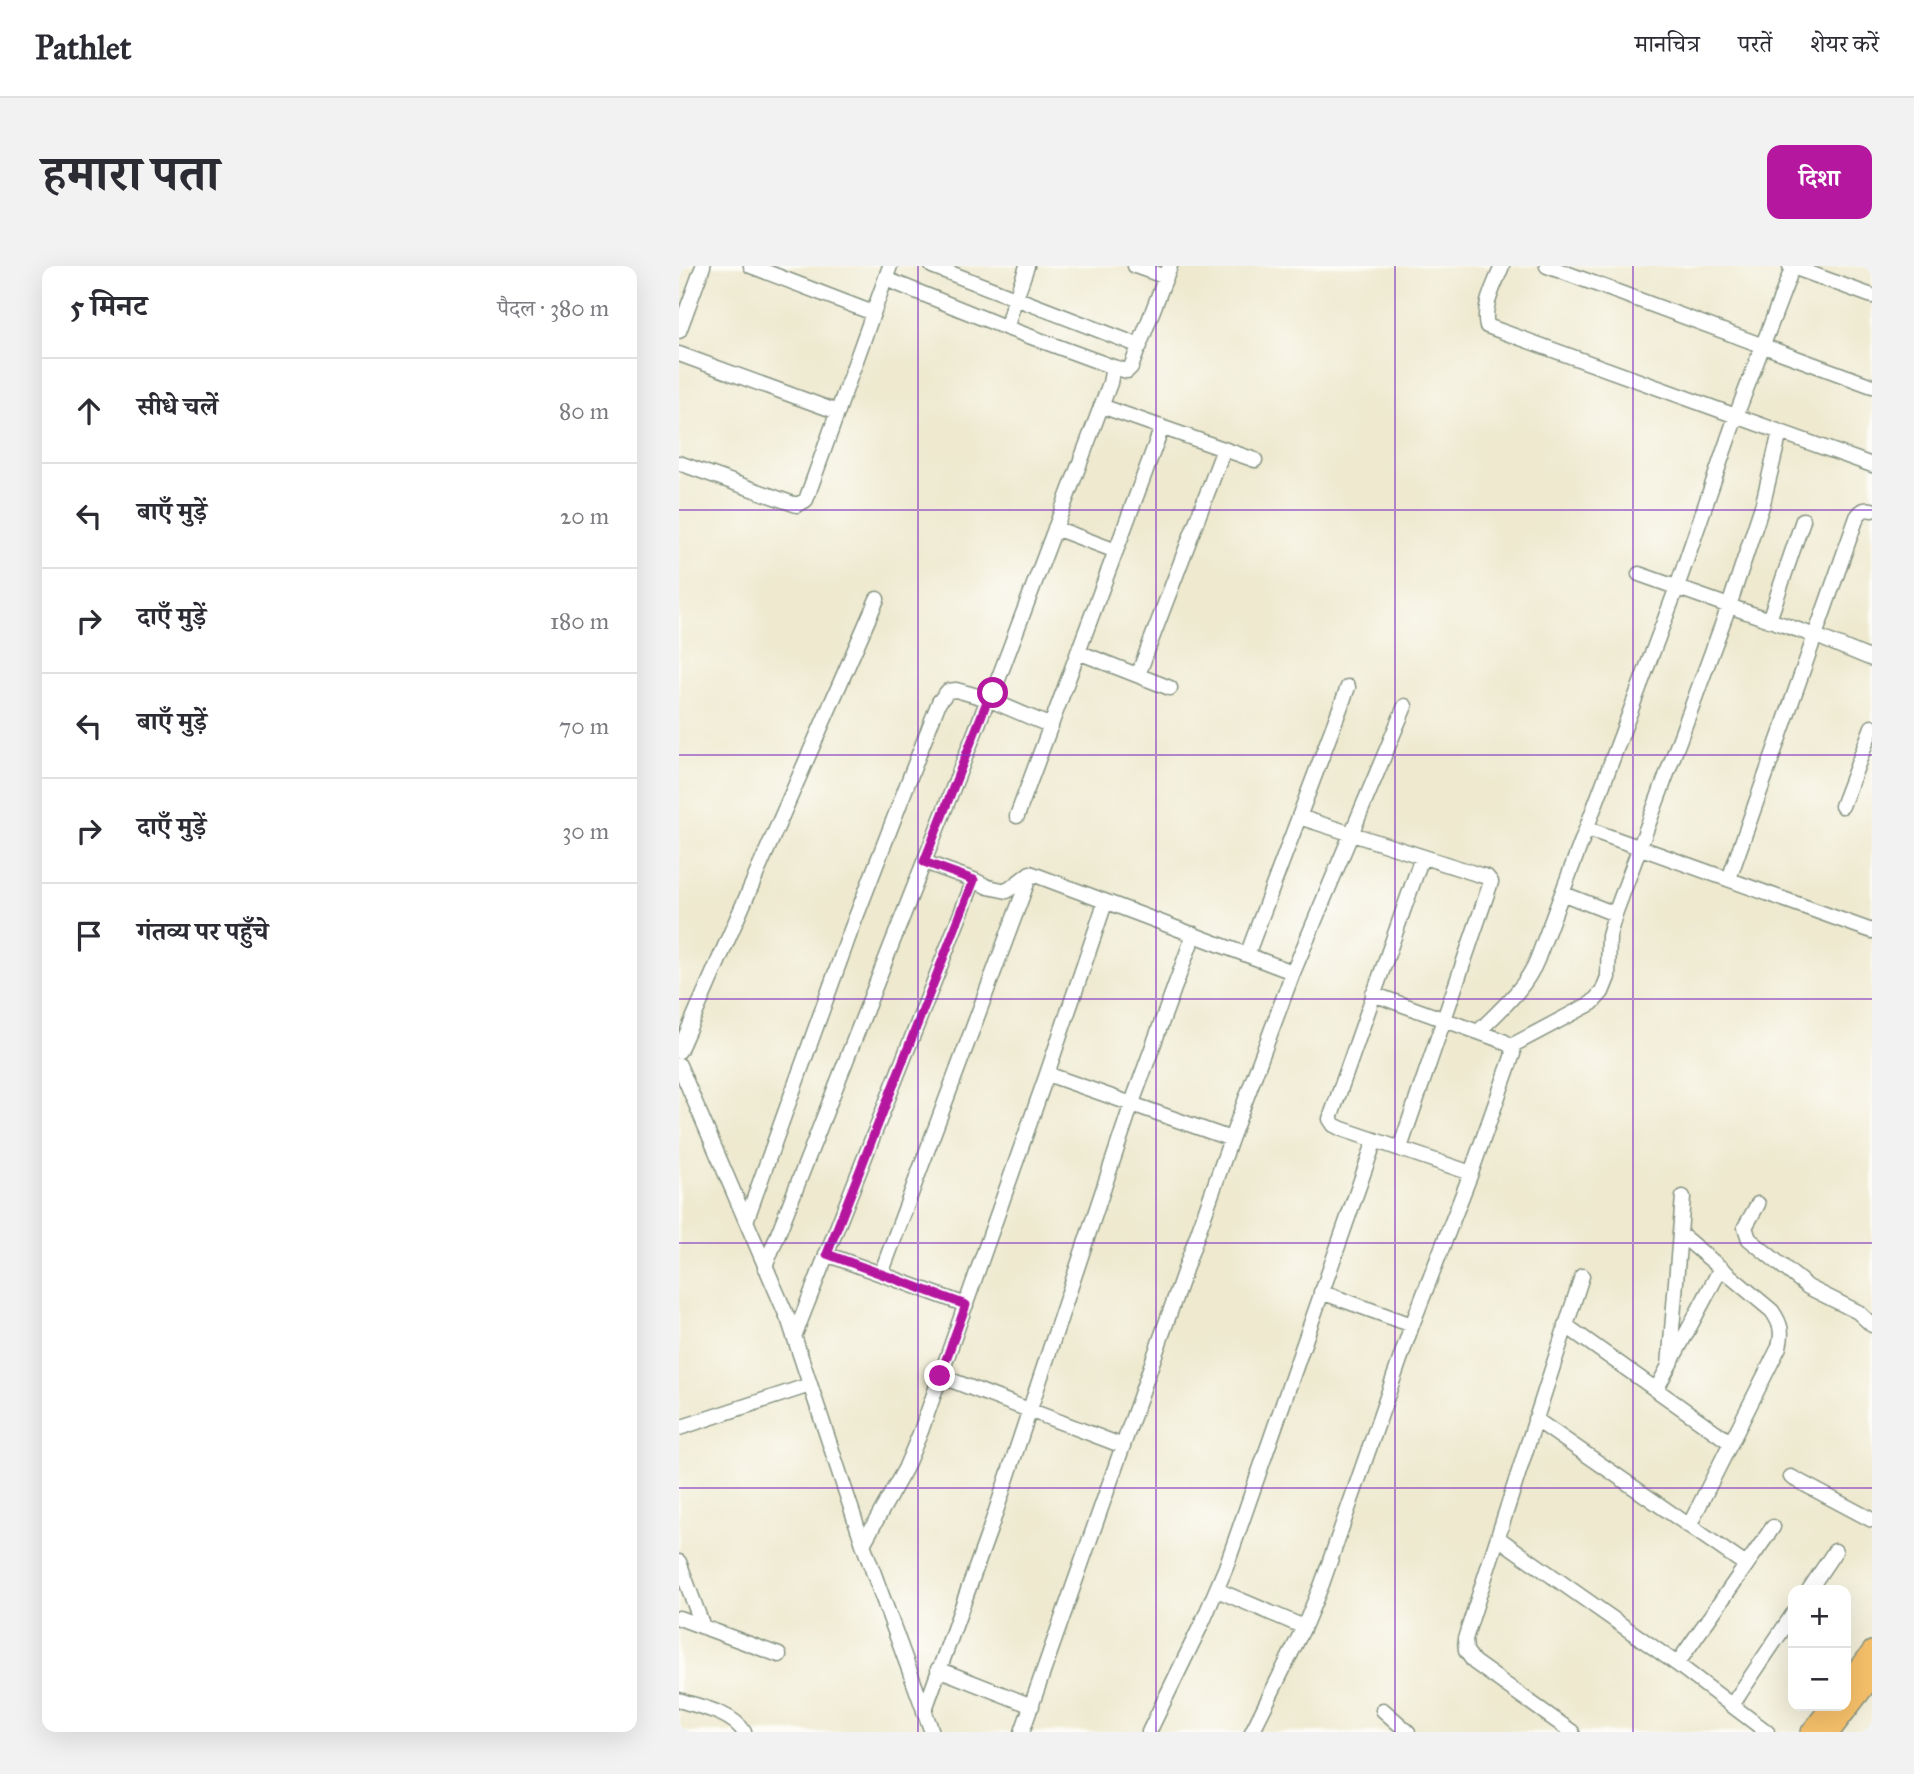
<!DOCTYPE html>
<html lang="hi">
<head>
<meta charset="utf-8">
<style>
  :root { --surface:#fff; --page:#f2f2f3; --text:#2b2b33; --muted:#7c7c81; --line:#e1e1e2; --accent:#b5179e }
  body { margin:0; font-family:"IM FELL Great Primer","Noto Serif Devanagari",serif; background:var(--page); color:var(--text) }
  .controls { position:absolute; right:21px; bottom:21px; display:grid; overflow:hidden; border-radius:14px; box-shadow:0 7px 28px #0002 }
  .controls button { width:63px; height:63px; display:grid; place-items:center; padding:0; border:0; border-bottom:2px solid var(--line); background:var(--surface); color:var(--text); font:35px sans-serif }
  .stop { position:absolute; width:21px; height:21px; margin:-16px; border:5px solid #b5179e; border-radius:50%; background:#fff }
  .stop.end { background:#b5179e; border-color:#fff; box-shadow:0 2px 7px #0008 }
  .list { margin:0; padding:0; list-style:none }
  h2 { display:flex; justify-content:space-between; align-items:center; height:91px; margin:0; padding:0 28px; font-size:30px }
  h2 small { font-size:23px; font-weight:400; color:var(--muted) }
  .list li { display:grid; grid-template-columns:46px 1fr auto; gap:21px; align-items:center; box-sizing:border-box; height:105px; padding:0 28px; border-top:2px solid var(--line) }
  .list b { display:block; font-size:26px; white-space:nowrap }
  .list em { font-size:23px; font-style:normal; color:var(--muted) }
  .icon { flex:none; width:38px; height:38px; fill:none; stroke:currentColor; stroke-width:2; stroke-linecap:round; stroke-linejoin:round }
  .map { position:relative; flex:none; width:1193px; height:1466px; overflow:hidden; border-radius:14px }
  header { display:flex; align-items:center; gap:42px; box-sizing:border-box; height:98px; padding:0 35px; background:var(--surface); border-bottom:2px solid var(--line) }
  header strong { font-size:33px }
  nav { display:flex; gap:38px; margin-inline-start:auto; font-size:24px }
  .intro { display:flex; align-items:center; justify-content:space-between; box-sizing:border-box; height:168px; padding:0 42px }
  h1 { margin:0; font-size:49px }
  .button { padding:18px 32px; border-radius:14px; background:var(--accent); color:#fff; font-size:24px; font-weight:700 }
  main { display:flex; gap:42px; padding:0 42px }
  aside { flex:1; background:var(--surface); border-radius:14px; box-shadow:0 7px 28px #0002 }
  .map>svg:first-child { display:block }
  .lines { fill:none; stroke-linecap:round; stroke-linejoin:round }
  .minor-casing { stroke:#869382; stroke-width:17 }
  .major-casing { stroke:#869382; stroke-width:22 }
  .minor { stroke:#fff; stroke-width:14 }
  .major { stroke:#f6c06b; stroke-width:19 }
  .route { stroke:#b5179e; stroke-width:9 }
  .grid { fill:none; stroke:#7b2cbf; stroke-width:2; stroke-opacity:0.55 }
</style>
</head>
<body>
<header>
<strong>Pathlet</strong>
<nav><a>मानचित्र</a><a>परतें</a><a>शेयर करें</a></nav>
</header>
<div class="intro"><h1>हमारा पता</h1><a class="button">दिशा</a></div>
<main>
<aside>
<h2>5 मिनट<small>पैदल · 380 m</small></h2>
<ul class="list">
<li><svg class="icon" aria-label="ahead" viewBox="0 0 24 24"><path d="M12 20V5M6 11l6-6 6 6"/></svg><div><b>सीधे चलें</b></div><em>80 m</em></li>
<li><svg class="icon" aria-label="left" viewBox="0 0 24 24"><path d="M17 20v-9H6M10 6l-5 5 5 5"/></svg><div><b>बाएँ मुड़ें</b></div><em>20 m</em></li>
<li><svg class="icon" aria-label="right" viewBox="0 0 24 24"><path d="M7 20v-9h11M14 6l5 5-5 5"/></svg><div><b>दाएँ मुड़ें</b></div><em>180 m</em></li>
<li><svg class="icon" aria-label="left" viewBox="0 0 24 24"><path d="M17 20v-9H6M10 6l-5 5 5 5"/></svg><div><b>बाएँ मुड़ें</b></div><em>70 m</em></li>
<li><svg class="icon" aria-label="right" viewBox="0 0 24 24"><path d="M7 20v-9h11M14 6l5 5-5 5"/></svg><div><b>दाएँ मुड़ें</b></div><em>30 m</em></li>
<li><svg class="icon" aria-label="arrive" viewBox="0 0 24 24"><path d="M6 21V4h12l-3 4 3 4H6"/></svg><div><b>गंतव्य पर पहुँचे</b></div></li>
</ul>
</aside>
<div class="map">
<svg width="1193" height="1466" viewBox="0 0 1193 1466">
  <rect width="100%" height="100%" fill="#fdfcf7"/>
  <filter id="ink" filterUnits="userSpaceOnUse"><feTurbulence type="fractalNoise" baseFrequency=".0143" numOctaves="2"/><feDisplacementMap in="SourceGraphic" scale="14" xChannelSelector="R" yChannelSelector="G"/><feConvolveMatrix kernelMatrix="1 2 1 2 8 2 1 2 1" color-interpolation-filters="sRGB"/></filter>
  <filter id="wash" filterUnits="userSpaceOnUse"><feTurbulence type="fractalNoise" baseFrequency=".00686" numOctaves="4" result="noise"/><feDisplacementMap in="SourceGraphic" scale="28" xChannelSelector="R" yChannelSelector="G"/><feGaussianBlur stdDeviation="1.57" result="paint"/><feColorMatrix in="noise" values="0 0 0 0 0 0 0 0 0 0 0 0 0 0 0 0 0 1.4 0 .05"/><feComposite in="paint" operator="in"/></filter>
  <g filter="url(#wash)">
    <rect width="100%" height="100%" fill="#eee9cf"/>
  </g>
  <g filter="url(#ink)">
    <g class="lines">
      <g class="minor-casing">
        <path id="minor" d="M72 0 194 47
          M253 0 461 80
          M456 0 487 11
          M868 0 1193 120
          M1111 0 1193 30
          M1114 0 1057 150 1193 199
          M207 13 328 62
          M0 65 24 0
          M0 88 159 146
          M434 101 448 105 452 101 491 0
          M422 140 576 194
          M1101 166 1084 237 1050 340 1137 370 1193 393
          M0 197 112 237 118 239 127 234 211 0
          M376 262 437 285
          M1090 354 1124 254
          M399 386 491 422
          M459 409 545 183
          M1163 540 1193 461
          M338 550 483 161
          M620 551 801 609 808 611 812 616 721 882
          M909 563 1193 665
          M743 591 651 853 655 859 663 863 792 907
          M245 596 295 614
          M1050 613 1178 251C1182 245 1185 242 1193 244
          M885 628 936 648
          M568 689 669 421
          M613 709 726 440
          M799 766C821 744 846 723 858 694L998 321 1057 150 808 60C803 41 816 18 823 0
          M832 780 913 737 923 726 929 711 930 670 936 648 1050 340 960 308
          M0 785 198 333
          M0 799 110 1055 184 1278 253 1466
          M368 808 552 873
          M1079 938 1066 961 1070 973 1129 1021 1179 1046 1193 1059
          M67 955 172 664 260 436 269 425 277 424 309 433 314 427 431 117 434 101 328 62 331 49 348 0
          M1001 968 1093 1045C1102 1058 1104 1066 1100 1081L1010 1260
          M147 988 287 1039
          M86 1001 309 433 372 460
          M202 1008 351 609
          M642 1026 733 1059
          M886 1059 1052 1177
          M115 1071 295 614 309 621 328 625 351 607 608 704 613 709 552 873 343 1466
          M990 1100 1004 931
          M261 1110 444 1180
          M977 1124 1042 1002
          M856 1153 1067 1299
          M0 1162 131 1119
          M1112 1211 1193 1254
          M819 1272 998 1398 1088 1466
          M184 1278 226 1203 242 1165 368 808 426 637
          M0 1296 24 1361
          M538 1324 625 1361
          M1130 1324 1156 1285
          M0 1352 100 1389
          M998 1398 1094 1261
          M259 1403 353 1440
          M0 1434C20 1441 53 1446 65 1466
          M1053 1439 1114 1348
          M704 1444 729 1466
          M245 1446 311 1263 453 837 515 668
          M470 1466 524 1355 547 1301 696 874
          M573 1466 625 1361 643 1318 733 1059 792 907 834 788 832 780 824 775 694 728
          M893 1466 795 1396 787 1385 786 1373 903 1010"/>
      </g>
      <g class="major-casing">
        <path id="major" d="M1167 1420 1193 1385
          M1132 1466 1152 1440
          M1151 1466 1193 1411"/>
      </g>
      <use href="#minor" class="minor"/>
      <use href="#major" class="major"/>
    </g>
  </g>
  <g class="lines" filter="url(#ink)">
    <path class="route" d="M261 1110 287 1039 148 988 295 614 245 596 309 433 314 427"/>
  </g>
  <path class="grid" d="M239 0V1466M477 0V1466M716 0V1466M954 0V1466M0 244H1193M0 489H1193M0 733H1193M0 977H1193M0 1222H1193"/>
</svg>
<div class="controls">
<button>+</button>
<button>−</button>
</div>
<div class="stop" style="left:314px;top:427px"></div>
<div class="stop end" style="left:261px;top:1110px"></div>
</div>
</main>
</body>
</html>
